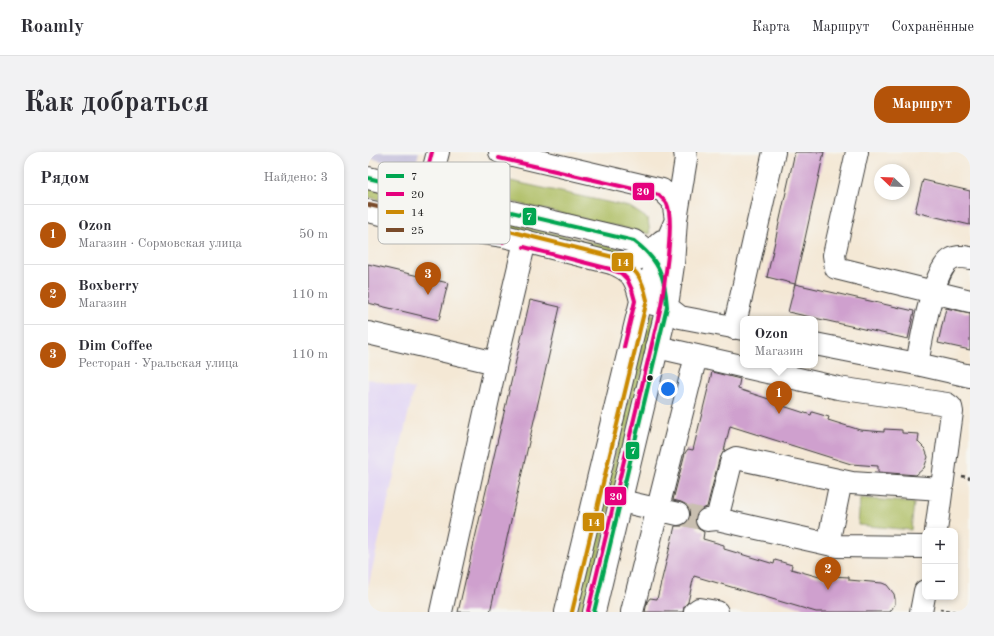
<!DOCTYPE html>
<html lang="ru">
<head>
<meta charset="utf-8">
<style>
  :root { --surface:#fff; --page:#f2f2f3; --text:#2b2b33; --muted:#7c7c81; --line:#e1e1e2; --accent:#b45309 }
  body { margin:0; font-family:"Old Standard TT",serif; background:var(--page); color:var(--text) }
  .controls { position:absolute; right:12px; bottom:12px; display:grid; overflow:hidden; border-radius:8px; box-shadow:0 2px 6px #0003 }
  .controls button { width:36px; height:36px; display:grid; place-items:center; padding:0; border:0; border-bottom:1px solid var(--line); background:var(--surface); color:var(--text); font:20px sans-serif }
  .compass { position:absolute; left:506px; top:12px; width:36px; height:36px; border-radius:50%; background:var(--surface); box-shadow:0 2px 6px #0003; rotate:293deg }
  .you { position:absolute; left:300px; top:237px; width:14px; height:14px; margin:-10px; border:3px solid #fff; border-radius:50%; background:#1a73e8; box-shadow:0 0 0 6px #1a73e833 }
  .badge { display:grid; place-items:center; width:26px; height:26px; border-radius:50%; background:var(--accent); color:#fff; font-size:13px; font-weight:700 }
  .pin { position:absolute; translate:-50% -33px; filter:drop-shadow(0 1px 2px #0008) }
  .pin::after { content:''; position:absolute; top:21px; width:14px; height:12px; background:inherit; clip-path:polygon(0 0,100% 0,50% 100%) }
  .popup { position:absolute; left:372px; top:164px; width:78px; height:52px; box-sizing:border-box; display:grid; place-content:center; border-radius:8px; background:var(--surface); filter:drop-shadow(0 1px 3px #0005); font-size:13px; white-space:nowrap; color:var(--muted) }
  .popup b { font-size:15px; color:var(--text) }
  .popup::after { content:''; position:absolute; left:50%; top:100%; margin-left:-8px; border:8px solid transparent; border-top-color:var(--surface) }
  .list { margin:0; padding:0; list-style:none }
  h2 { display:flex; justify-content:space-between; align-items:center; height:52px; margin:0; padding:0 16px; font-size:17px }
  h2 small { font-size:13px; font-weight:400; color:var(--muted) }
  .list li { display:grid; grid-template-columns:26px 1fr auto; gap:12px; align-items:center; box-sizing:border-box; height:60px; padding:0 16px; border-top:1px solid var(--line) }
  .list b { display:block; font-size:15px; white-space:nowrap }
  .list p { margin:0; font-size:13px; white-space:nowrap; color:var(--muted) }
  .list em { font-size:13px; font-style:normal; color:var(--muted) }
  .map { position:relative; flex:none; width:602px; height:460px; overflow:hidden; border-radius:16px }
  header { display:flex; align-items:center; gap:24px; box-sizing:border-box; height:56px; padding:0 20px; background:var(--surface); border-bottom:1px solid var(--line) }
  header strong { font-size:19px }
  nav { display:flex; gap:22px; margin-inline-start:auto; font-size:14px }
  .intro { display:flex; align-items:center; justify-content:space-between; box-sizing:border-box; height:96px; padding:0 24px }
  h1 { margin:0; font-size:28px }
  .button { padding:10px 18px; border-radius:16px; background:var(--accent); color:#fff; font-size:14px; font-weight:700 }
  main { display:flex; gap:24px; padding:0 24px }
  aside { flex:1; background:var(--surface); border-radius:16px; box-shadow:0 2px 6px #0003 }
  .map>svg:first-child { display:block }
  .built { fill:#e1d4f4 }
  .industrial { fill:#c5c0db }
  .green { fill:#acbc5e; stroke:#646c3d }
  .building { fill:#cfa0ce }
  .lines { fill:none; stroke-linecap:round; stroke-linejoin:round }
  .minor-tunnel { stroke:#c9bfb0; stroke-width:22; stroke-dasharray:22 11; stroke-linecap:butt }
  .minor-casing { stroke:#3c3b38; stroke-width:24 }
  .major-casing { stroke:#3c3b38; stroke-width:24 }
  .path { stroke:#3c3b38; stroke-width:2.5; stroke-dasharray:3 3; stroke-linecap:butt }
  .minor { stroke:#fff; stroke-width:22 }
  .major { stroke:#fff; stroke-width:22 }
  .bus-1-casing { stroke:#f6f6f2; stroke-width:7 }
  .bus-2-casing { stroke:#f6f6f2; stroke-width:7 }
  .bus-3-casing { stroke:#f6f6f2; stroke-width:7 }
  .bus-4-casing { stroke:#f6f6f2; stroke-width:7 }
  .bus-1 { stroke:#00a651; stroke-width:4 }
  .bus-2 { stroke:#e5007d; stroke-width:4 }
  .bus-3 { stroke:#cb8a06; stroke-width:4 }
  .bus-4 { stroke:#7a4b2a; stroke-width:4 }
  .bus-dot { fill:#1c1c1c; stroke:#f6f6f2; stroke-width:1.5 }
  .key { fill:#f6f6f2; stroke:#b5b5b2; stroke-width:1 }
  .key-label { font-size:11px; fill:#1c1c1c }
  .line-badge { stroke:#f6f6f2; stroke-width:1.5 }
  .badge-label { font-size:11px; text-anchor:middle; font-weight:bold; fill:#fff }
</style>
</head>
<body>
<header>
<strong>Roamly</strong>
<nav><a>Карта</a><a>Маршрут</a><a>Сохранённые</a></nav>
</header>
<div class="intro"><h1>Как добраться</h1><a class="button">Маршрут</a></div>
<main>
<aside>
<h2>Рядом<small>Найдено: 3</small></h2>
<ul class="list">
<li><span class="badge">1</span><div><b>Ozon</b><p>Магазин · Сормовская улица</p></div><em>50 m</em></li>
<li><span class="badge">2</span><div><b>Boxberry</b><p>Магазин</p></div><em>110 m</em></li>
<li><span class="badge">3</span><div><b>Dim Coffee</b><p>Ресторан · Уральская улица</p></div><em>110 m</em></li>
</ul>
</aside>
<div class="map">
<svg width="602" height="460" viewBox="0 0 602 460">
  <rect width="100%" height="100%" fill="#f6f6f2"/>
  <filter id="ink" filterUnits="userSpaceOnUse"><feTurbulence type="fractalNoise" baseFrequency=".025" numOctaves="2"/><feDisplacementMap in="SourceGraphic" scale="8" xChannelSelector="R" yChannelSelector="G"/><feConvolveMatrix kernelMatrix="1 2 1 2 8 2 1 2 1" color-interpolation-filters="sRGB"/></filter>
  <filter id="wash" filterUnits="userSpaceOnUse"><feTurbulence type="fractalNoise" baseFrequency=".012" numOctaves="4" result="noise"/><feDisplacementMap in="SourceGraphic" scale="16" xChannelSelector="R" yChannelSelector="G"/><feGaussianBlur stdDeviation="0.9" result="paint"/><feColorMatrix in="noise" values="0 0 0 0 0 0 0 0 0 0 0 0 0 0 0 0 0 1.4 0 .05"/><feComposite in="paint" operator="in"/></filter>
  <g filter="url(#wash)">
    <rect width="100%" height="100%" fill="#f4e8d5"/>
    <path class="built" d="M0 227 46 237 0 435Z"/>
    <path class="industrial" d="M0 0H51L47 16 0 6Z"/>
    <path class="green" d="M92 18 262 55 280 67 282 82 84 36 87 27Z
      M0 35 39 46 38 51 33 53 0 45Z
      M78 55 260 99 255 106 79 63 76 59Z
      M285 162 287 163 218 460H209L279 170 282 163Z
      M492 346 546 351 543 378 490 373Z"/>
    <g id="blocks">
      <path class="building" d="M427 0H456L427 132 399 125Z
        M555 28 602 39V73L547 60Z
        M0 112 80 131 71 168 0 151Z
        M427 132 546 159 540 187 420 160Z
        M162 148 192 155 122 460H90Z
        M578 156 602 161V198L570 191Z
        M344 220 372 227 370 237 410 250 409 252 443 263 444 260 461 265 460 268 492 278 516 280V277L534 278V281L551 282 550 290 557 297 560 305 556 316 548 323 510 320V314L483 312 362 274 356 299 351 308 339 355 331 358 327 363V369L329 376 336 380 335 387 356 393V397L406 412 407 408 424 413 423 417 462 428V424L481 425V428L514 431 519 433 526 442 527 447V452L522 460H448L326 424 320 450 316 455 315 460H277L279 450 282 446 289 447 307 374H314L319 370 322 365V359L319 353 313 350 305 348 317 301 320 297 325 298Z"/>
    </g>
  </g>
  <g filter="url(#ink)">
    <use href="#blocks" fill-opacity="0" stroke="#3c3b38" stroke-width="1"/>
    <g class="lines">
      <path class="minor-tunnel" d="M310 362 339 368"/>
      <g class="minor-casing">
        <path id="minor" d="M132 0 294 38 305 49 308 68 273 149 299 155 312 165 375 177
          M489 0 466 103 468 116 602 149
          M67 74 58 56 57 50 70 0
          M244 111C270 110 276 106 294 89
          M300 147 305 113 308 68 318 7 317 0
          M366 176 406 0
          M0 181 128 211
          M447 192 549 212 602 224
          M289 195 470 236 579 252 583 255 584 260 568 379
          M549 212C553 191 565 115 584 107 589 104 597 105 602 106
          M253 349 310 362
          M349 367 363 311 364 308 368 306 484 331 573 337
          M339 368 349 367 469 394 557 395
          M460 392 473 329
          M73 460 128 211 157 89
          M264 460 328 204
          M327 460 331 457 349 460
          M553 460 557 439"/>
      </g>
      <g class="major-casing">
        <path id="major" d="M0 26 266 89C293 108 297 123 299 155L226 460
          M0 59 67 74 136 84 244 111C266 120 268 128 273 149L198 460"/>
      </g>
      <path class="path" d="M594 324 602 326
        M572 457 588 460"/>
      <use href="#minor" class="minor"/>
      <use href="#major" class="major"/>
      <g class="bus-1-casing">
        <path id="bus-1" d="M0 26 266 89C291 108 297 124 299 155L226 460"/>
      </g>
      <g class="bus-2-casing">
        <path id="bus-2" d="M64 0 51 50C52 58 58 76 66 80L135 90
          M131 6 291 43C293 46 298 49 299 52 307 70 296 133 293 154L220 459
          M156 95 242 117 253 121 259 127 264 138 267 149 256 195"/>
      </g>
      <g class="bus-3-casing">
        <path id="bus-3" d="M137 78 245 105C268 115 274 125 279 148L204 460"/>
      </g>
      <g class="bus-4-casing">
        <path id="bus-4" d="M1 53 68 68 137 78"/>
      </g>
      <use href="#bus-1" class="bus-1"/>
      <use href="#bus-2" class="bus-2"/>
      <use href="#bus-3" class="bus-3"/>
      <use href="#bus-4" class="bus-4"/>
    </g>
  </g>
  <circle class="bus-dot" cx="282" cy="226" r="3.5"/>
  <rect x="10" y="10" width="132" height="82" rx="6" class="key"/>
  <rect x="18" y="22" width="18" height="4" fill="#00a651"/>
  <rect x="18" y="40" width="18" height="4" fill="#e5007d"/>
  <rect x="18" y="58" width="18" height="4" fill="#cb8a06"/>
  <rect x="18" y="76" width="18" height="4" fill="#7a4b2a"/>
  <g class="key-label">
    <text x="43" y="28">7</text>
    <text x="43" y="46">20</text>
    <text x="43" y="64">14</text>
    <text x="43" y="82">25</text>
  </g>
  <g class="line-badge">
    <rect x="264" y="30" width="23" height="19" rx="4" fill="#e5007d"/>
    <rect x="154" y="55" width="15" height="19" rx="4" fill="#00a651"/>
    <rect x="243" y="100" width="23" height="20" rx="4" fill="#cb8a06"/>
    <rect x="257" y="289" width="15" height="19" rx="4" fill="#00a651"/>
    <rect x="236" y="334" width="23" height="20" rx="4" fill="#e5007d"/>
    <rect x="214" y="360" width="23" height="20" rx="4" fill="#cb8a06"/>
  </g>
  <g class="badge-label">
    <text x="275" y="43">20</text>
    <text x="161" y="68">7</text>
    <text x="255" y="114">14</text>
    <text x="265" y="302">7</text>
    <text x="248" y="348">20</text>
    <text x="226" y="374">14</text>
  </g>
</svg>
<div class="controls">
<button>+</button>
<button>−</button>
</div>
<svg class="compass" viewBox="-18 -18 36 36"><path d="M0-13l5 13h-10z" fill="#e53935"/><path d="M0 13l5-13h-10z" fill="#7c7c81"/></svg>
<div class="you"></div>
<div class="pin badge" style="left:411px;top:262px">1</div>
<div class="popup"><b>Ozon</b>Магазин</div>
<div class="pin badge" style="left:460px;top:438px">2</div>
<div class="pin badge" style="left:60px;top:143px">3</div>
</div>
</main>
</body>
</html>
